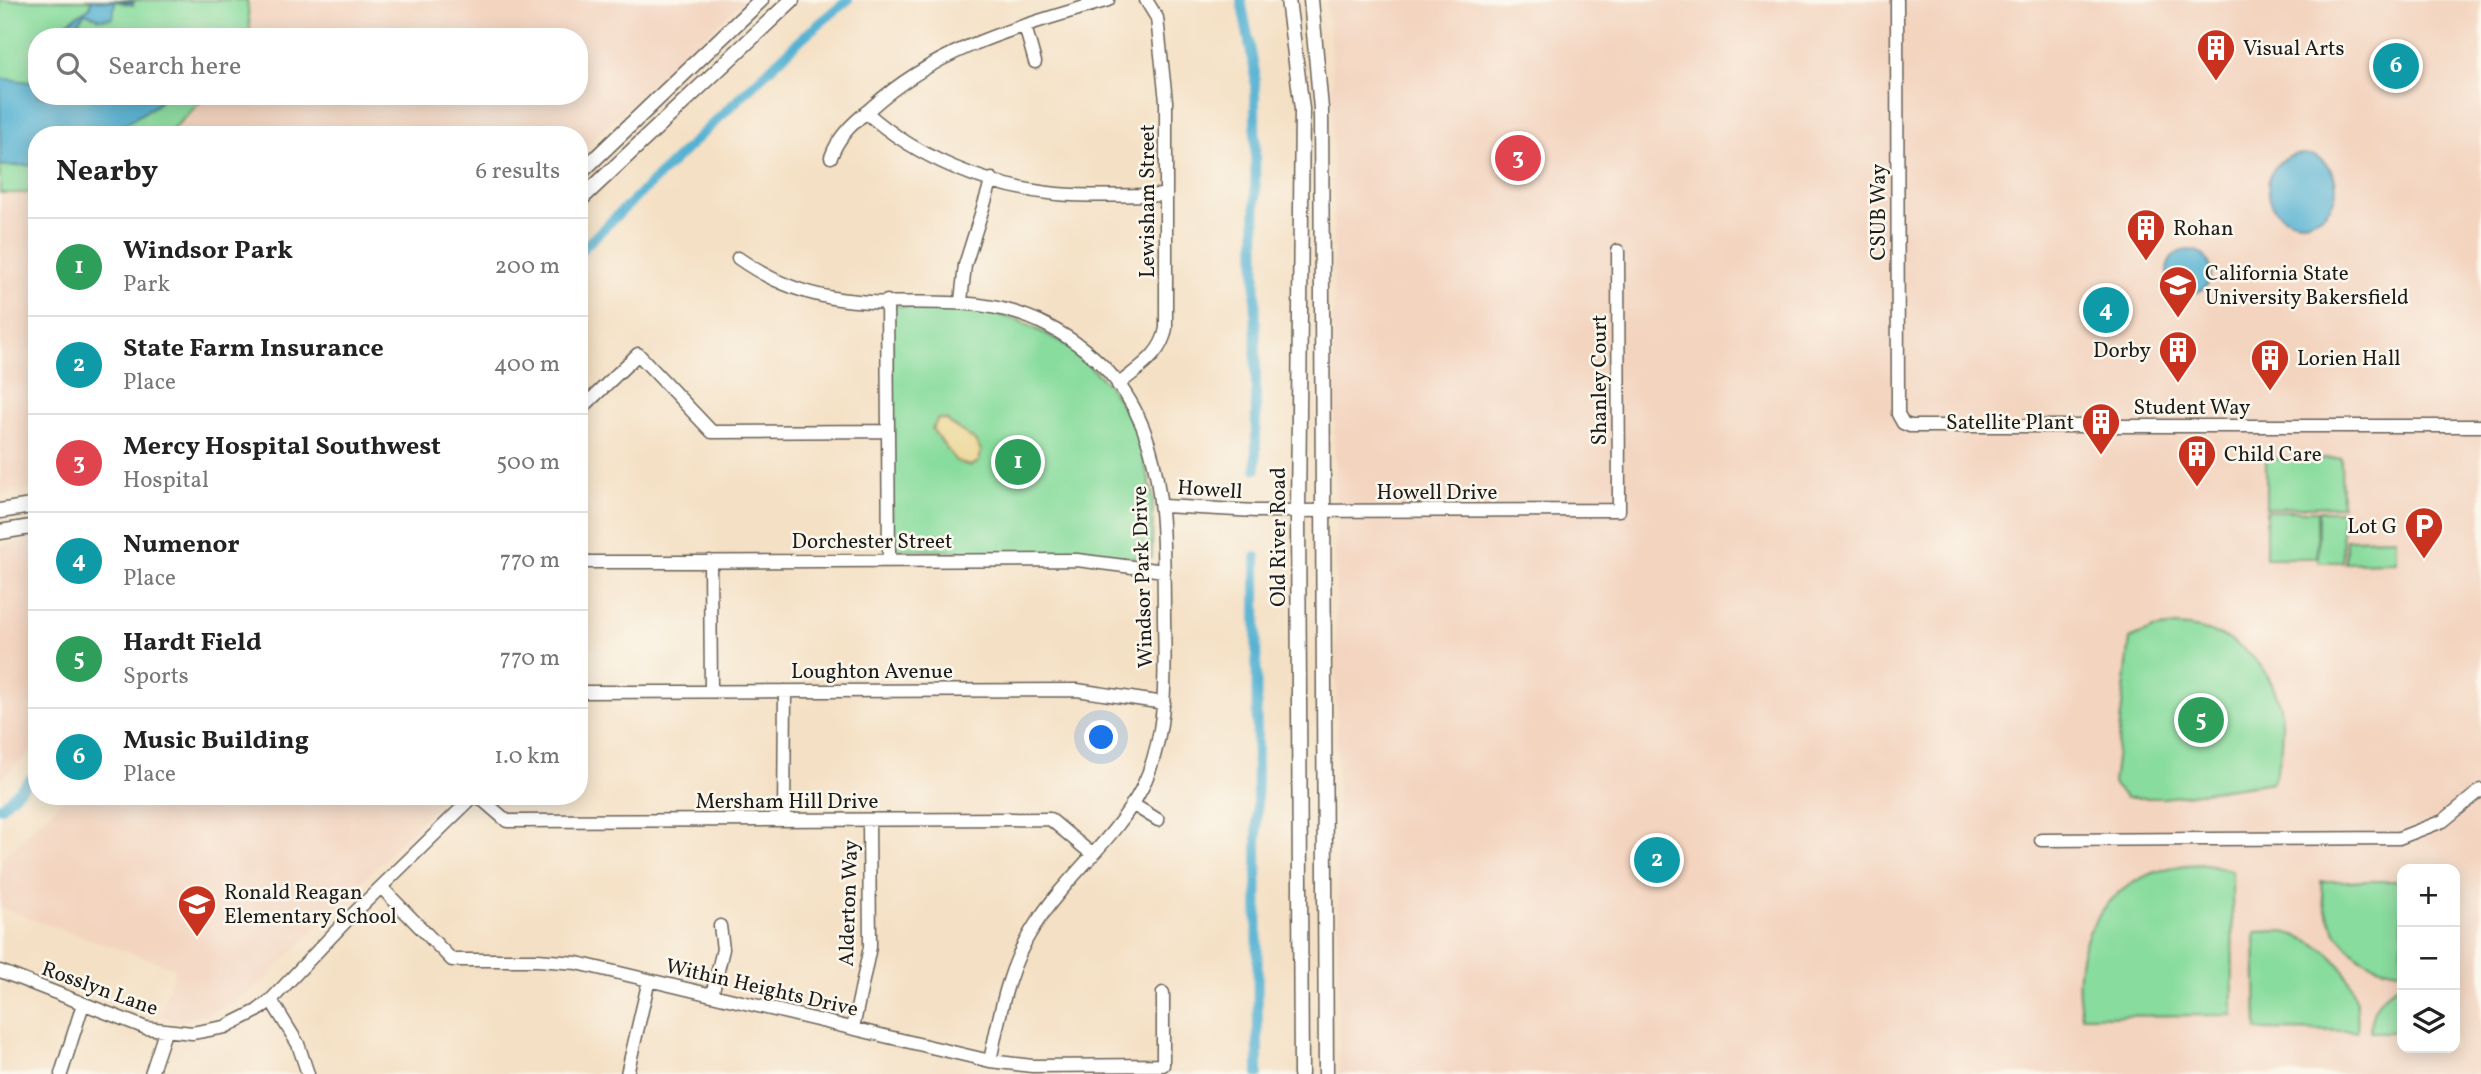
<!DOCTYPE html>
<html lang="en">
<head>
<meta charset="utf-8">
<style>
  :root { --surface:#fff; --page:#f6f6f6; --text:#222; --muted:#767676; --line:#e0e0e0; --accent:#0f766e }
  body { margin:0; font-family:Vollkorn,serif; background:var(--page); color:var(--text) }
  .controls { position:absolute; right:21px; bottom:21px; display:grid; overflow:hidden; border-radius:14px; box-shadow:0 4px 18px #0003 }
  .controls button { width:63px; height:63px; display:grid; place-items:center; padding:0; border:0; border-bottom:2px solid var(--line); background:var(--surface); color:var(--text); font:35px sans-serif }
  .you { position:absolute; left:1102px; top:738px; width:24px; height:24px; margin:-18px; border:5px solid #fff; border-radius:50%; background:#1a73e8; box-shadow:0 0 0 10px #1a73e833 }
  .badge { display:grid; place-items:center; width:46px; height:46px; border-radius:50%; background:var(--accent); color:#fff; font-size:23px; font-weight:700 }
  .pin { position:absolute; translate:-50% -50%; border:4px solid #fff; box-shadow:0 2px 7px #0006 }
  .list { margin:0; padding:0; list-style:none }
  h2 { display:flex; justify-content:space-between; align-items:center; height:91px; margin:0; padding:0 28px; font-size:30px }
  h2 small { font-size:23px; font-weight:400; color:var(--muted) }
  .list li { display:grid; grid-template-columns:46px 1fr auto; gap:21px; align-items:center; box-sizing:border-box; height:98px; padding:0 28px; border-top:2px solid var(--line) }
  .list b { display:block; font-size:26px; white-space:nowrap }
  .list p { margin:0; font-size:23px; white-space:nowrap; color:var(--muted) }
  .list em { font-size:23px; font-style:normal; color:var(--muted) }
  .icon { flex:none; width:38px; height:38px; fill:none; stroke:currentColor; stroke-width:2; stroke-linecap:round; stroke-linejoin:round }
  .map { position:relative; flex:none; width:2481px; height:1074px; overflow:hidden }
  .search { position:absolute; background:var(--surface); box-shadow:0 4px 18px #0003; left:28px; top:28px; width:560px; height:77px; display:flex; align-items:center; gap:18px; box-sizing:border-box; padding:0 24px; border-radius:28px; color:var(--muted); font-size:26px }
  .panel { position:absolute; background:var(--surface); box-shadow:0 4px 18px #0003; left:28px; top:126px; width:560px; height:679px; border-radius:28px }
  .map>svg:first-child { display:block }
  .built { fill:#f3d4bf; fill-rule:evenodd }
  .green { fill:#88dc9d; stroke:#527c5c; stroke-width:2 }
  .sand { fill:#eeda9e; stroke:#857b5d; stroke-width:2 }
  .water { fill:#53b1d2; stroke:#386677; stroke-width:2 }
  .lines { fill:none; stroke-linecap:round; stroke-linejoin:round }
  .canal { stroke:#53b1d2; stroke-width:10 }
  .minor-casing { stroke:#686157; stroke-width:15 }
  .major-casing { stroke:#686157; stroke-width:17 }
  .minor { stroke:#fff; stroke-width:12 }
  .major { stroke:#fff; stroke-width:14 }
  .labels { text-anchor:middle; stroke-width:5; stroke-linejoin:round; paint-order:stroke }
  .poi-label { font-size:21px; fill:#1c1c1c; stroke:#fbf7ec; text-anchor:start }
  .street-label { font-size:21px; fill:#1c1c1c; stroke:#fbf7ec }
</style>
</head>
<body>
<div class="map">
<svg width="2481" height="1074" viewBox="0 0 2481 1074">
  <rect width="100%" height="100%" fill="#fbf7ec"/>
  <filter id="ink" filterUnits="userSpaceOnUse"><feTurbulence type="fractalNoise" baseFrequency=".0143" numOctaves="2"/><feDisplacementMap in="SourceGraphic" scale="14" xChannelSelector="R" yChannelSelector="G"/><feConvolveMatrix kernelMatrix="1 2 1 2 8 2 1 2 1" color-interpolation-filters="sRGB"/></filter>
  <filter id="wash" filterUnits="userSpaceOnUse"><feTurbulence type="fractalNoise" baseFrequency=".00686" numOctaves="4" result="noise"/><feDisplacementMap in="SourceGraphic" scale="28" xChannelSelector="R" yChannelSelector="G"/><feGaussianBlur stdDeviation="1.57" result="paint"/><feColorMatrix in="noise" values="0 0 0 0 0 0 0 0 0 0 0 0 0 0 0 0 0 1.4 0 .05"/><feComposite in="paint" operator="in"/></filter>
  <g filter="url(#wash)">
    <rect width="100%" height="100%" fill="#f4e0c4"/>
    <path class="built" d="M248 0H744L579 152V135H167L206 96H579V37H252Z
      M1326 0H2481V1074H1339L1332 51ZM2402 869H2455V1048H2402Z
      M0 189 37 190V488L0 493Z
      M37 540V745L0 781V546Z
      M67 796H440L443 799 267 978 245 996 206 1015 173 1023 160 1014 175 968 0 908V860Z"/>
    <path class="green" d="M0 0H247L251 37H37V96H206L167 135H37V193H0Z
      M892 306H968L1018 320 1066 344 1109 385 1136 429 1153 496 1152 558 892 549Z
      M2341 458 2342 506 2266 508V459Z
      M2266 511H2317V558H2266Z
      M2318 511H2342L2343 562H2318Z
      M2396 538V562L2346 563V539Z
      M2175 626C2261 629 2303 704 2273 782L2164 798H2126L2113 784 2130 639 2153 629Z
      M2201 864 2232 870 2233 1015 2082 1016C2064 933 2116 866 2201 864Z
      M2321 881H2402V971C2353 968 2323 928 2321 881Z
      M2279 931C2331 941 2362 978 2357 1031L2257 1030 2255 932Z
      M2402 983V1032H2370C2370 1008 2381 993 2402 983Z"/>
    <path class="sand" d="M938 419 947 420C958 432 975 435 981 451L979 462 970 466 956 461 932 429Z"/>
    <path class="water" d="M91 0 134 2 133 5 115 1 113 18 100 19 85 13 76 25C68 22 63 30 60 37H54L68 22 90 7Z
      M0 78 37 83V96H164L156 105 107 135H37V165L4 166 0 165Z
      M2268 188a34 34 0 1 1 68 0a34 34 0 1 1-68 0Z
      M2167 272a22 22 0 1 1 44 0a22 22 0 1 1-44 0Z"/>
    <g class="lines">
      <path class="canal" d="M1241 0 1255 73 1256 469
        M579 252 803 37 848 0
        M1256 557 1258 1074
        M0 808 37 773"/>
    </g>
  </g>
  <g filter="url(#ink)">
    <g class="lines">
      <g class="minor-casing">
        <path id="minor" d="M1897 0 1898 414 1903 423 1910 426H2481
          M1025 26 1035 62
          M866 112C917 158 988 187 1057 194 1092 197 1129 195 1165 195
          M831 157C839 135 853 123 871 108 941 45 1020 27 1108 0
          M738 258C766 278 798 292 833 298 908 311 976 288 1048 326 1169 390 1163 500 1164 618 1165 677 1168 734 1142 788 1115 840 1066 876 1035 925 1008 966 1000 1013 990 1061
          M887 301 889 560
          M961 301 965 265 992 179
          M1118 385C1138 368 1162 355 1166 328V101L1157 18 1146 0
          M579 411 638 354 712 432 888 431
          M1163 506 1256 511 1619 510 1618 251
          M710 561 711 691
          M579 562 1077 560 1164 571
          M579 692 1077 690 1164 703
          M478 796 507 821 1050 819 1093 855
          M1132 804 1158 820
          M784 820 785 691
          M2041 840 2399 838 2443 821 2481 790
          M381 887 452 960H537L577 963 990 1061 1032 1066 1163 1065V993
          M0 971 146 1028 192 1033 225 1027 257 1011 271 1000 346 921 474 796
          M712 995 723 949 720 926
          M271 1000 298 1044 308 1074
          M853 1028 870 947 869 820
          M61 1074 83 1004
          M151 1074 165 1032
          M627 1074 649 980"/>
      </g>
      <g class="major-casing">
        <path id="major" d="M1288 0 1302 109 1298 512 1301 1074
          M1311 0 1321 109 1326 1074
          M579 174 761 0
          M579 201 792 0
          M0 511 37 505
          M0 532 37 526"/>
      </g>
      <use href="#minor" class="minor"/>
      <use href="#major" class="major"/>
    </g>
  </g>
  <defs>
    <g id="building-pin" transform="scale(2.0125)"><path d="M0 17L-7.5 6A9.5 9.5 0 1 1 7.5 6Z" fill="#c8321e" stroke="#fbf7ec"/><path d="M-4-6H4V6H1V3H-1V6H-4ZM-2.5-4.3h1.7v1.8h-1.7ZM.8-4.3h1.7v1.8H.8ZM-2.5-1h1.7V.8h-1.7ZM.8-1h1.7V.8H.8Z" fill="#fff"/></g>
    <g id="university-pin" transform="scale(2.0125)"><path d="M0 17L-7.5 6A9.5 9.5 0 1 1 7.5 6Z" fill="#c8321e" stroke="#fbf7ec"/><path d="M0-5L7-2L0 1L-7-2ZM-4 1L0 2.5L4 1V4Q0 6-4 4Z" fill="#fff"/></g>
    <g id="parking-pin" transform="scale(2.0125)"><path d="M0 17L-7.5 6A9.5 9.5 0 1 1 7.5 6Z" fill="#c8321e" stroke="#fbf7ec"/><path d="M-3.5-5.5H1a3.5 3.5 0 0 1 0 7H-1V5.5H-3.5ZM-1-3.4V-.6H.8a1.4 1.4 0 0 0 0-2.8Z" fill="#fff"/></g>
    <g id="school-pin" transform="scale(2.0125)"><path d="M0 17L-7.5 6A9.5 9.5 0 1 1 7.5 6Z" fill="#c8321e" stroke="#fbf7ec"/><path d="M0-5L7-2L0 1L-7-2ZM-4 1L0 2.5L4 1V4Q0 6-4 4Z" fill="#fff"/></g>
  </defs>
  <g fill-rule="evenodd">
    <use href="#building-pin" x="2216" y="48"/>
    <use href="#building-pin" x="2146" y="228"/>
    <use href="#university-pin" x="2178" y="285"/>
    <use href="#building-pin" x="2178" y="350"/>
    <use href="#building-pin" x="2270" y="358"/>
    <use href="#building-pin" x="2101" y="422"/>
    <use href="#building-pin" x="2197" y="454"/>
    <use href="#parking-pin" x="2424" y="526"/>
    <use href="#school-pin" x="197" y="904"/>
  </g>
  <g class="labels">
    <g class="poi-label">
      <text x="2243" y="55">Visual Arts</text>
      <text x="2173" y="235">Rohan</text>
      <text x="2205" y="280">California State<tspan x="2205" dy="24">University Bakersfield</tspan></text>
      <text x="2151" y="357" text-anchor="end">Dorby</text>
      <text x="2297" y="365">Lorien Hall</text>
      <text x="2074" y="429" text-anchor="end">Satellite Plant</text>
      <text x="2224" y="461">Child Care</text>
      <text x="2397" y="533" text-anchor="end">Lot G</text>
      <text x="224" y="899">Ronald Reagan<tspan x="224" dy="24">Elementary School</tspan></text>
    </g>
    <g class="street-label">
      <text transform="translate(1147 201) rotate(-90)" y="7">Lewisham Street</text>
      <text transform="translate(1878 212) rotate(-90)" y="7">CSUB Way</text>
      <text transform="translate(1599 380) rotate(-90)" y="7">Shanley Court</text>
      <text x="2192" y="414">Student Way</text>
      <text transform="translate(1210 489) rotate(4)" y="7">Howell</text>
      <text x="1437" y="499">Howell Drive</text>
      <text transform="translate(1278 537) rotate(-90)" y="7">Old River Road</text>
      <text x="872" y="548">Dorchester Street</text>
      <text transform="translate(1142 577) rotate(-92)" y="7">Windsor Park Drive</text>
      <text x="872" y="678">Loughton Avenue</text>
      <text x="787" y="808">Mersham Hill Drive</text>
      <text transform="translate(848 903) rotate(-88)" y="7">Alderton Way</text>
      <text transform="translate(762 987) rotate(13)" y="7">Within Heights Drive</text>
      <text transform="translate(100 988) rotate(20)" y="7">Rosslyn Lane</text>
    </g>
  </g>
</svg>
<div class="controls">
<button>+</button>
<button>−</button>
<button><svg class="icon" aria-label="layers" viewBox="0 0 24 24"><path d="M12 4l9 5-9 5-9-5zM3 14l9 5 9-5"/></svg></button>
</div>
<div class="you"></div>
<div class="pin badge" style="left:1018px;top:462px;background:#2e9e5b">1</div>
<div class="pin badge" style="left:1657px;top:860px;background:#0f9aa8">2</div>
<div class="pin badge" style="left:1518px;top:158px;background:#e0444e">3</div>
<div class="pin badge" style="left:2106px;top:310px;background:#0f9aa8">4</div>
<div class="pin badge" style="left:2201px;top:720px;background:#2e9e5b">5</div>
<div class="pin badge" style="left:2396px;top:66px;background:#0f9aa8">6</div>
<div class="search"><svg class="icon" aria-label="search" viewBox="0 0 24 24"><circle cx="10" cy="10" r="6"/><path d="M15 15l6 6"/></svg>Search here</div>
<section class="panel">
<h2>Nearby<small>6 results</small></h2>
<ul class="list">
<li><span class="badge" style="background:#2e9e5b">1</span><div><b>Windsor Park</b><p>Park</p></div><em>200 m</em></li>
<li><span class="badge" style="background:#0f9aa8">2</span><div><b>State Farm Insurance</b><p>Place</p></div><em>400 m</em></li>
<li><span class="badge" style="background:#e0444e">3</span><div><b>Mercy Hospital Southwest</b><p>Hospital</p></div><em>500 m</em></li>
<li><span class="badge" style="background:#0f9aa8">4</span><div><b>Numenor</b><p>Place</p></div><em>770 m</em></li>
<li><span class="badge" style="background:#2e9e5b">5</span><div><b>Hardt Field</b><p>Sports</p></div><em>770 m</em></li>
<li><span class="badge" style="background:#0f9aa8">6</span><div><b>Music Building</b><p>Place</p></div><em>1.0 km</em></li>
</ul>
</section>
</div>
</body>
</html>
